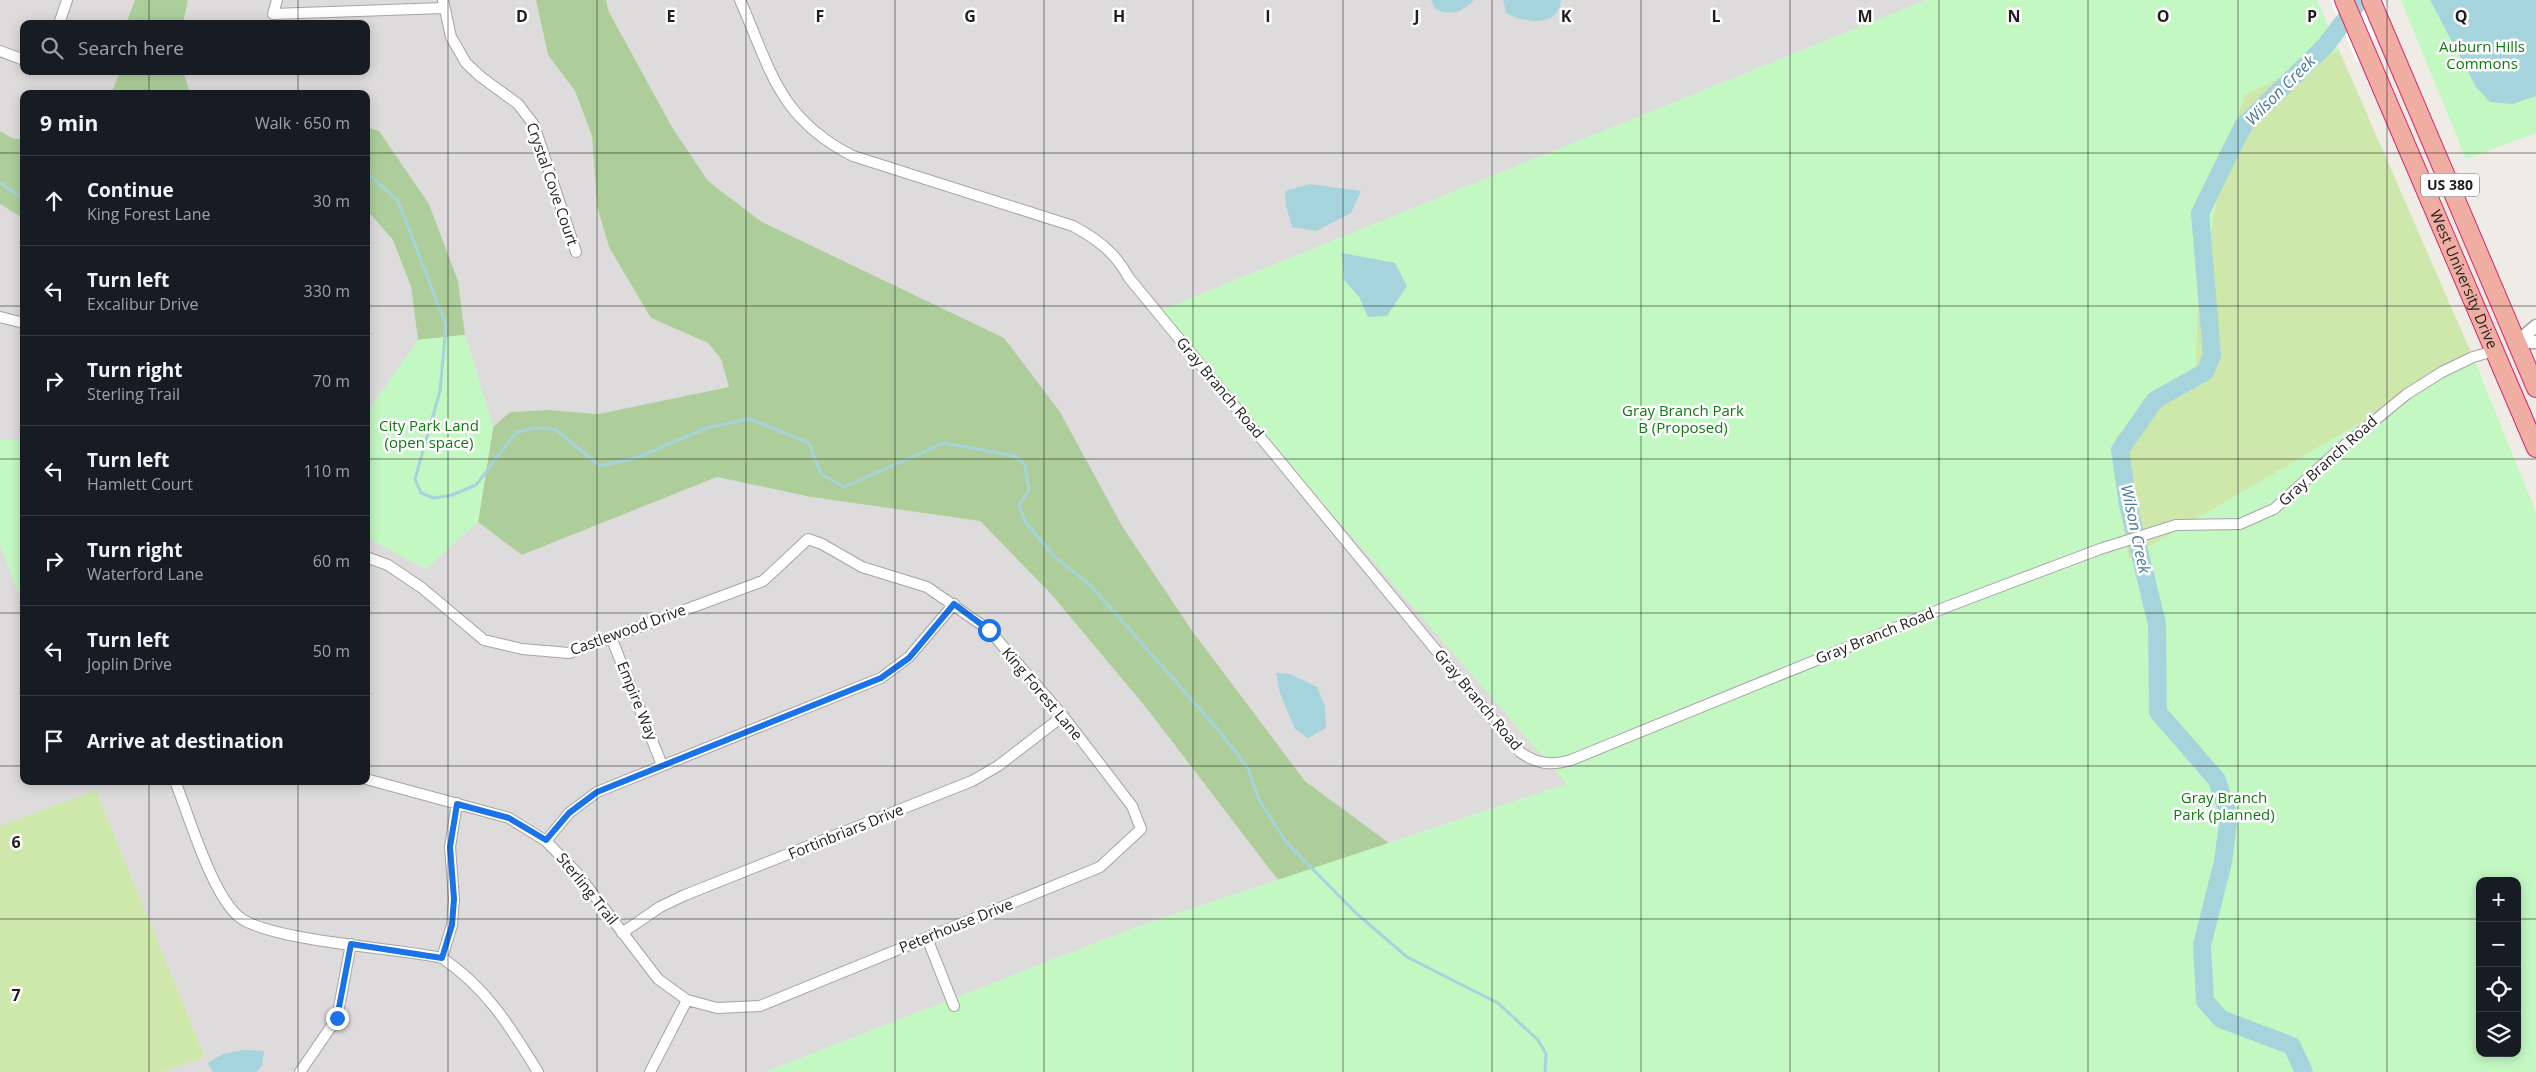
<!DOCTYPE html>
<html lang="en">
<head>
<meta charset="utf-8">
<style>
  :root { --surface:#171b24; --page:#20242c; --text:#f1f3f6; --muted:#9ea1a6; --line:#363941 }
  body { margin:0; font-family:"Open Sans",sans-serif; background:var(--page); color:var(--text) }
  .controls { position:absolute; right:15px; bottom:15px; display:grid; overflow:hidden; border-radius:10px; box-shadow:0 2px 12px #0003 }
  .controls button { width:45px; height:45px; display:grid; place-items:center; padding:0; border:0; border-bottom:1px solid var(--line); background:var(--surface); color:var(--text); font:25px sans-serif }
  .stop { position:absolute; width:15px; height:15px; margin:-11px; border:4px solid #1a73e8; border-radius:50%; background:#fff }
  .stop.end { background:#1a73e8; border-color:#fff; box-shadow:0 1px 5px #0008 }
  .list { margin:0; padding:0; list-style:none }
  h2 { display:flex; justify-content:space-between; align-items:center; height:65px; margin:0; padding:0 20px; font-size:21px }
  h2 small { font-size:16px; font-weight:400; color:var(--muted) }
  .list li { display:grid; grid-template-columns:32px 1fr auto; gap:15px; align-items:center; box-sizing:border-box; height:90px; padding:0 20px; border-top:1px solid var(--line) }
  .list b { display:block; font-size:19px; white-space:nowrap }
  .list p { margin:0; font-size:16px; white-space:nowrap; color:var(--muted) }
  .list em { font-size:16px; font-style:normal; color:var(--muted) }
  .icon { flex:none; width:28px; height:28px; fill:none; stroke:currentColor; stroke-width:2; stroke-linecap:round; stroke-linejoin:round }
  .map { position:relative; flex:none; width:2536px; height:1072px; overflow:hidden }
  .search { position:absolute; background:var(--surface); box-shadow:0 2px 12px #0003; left:20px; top:20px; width:350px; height:55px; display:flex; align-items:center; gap:12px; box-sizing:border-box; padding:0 18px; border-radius:10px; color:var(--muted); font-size:19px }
  .panel { position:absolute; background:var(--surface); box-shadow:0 2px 12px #0003; left:20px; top:90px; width:350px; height:695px; border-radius:10px }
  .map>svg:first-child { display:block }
  .residential { fill:#dddbdc }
  .grass { fill:#cee8ac }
  .forest { fill:#adce9a }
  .park { fill:#c3f8c3; fill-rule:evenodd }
  .water { fill:#a6d4dc }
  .pier { fill:#fff }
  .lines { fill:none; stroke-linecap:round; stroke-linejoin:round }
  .stream { stroke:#a6d4dc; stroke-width:3 }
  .river { stroke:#a6d4dc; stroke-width:18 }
  .minor-casing { stroke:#a5a5a5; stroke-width:12 }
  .tertiary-casing { stroke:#a5a5a5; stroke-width:15 }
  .trunk-casing { stroke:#d72871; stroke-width:20 }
  .minor { stroke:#fff; stroke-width:10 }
  .tertiary { stroke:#fff; stroke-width:12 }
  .trunk { stroke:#f0ada2; stroke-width:18 }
  .route { stroke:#1a73e8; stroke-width:6 }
  .grid { fill:none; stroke:#1e1e1e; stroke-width:1; stroke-opacity:0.55 }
  .labels { text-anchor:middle; stroke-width:5; stroke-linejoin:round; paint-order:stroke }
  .shield { fill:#fff; stroke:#626262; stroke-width:1 }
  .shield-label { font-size:14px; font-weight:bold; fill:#1e1e1e }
  .park-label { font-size:15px; fill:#0e7b0f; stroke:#fff }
  .street-label { font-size:15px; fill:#1e1e1e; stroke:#fff }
  .water-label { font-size:16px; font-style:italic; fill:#47789c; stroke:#fff }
  .grid-label { font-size:16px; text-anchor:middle; font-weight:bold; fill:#1e1e1e; stroke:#fff; stroke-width:5; stroke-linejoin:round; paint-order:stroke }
</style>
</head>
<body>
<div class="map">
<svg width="2536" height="1072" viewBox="0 0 2536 1072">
  <rect width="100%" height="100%" fill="#efebe5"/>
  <path class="residential" d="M0 0H135L126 24H24V71H120L111 94H24V139H14L0 131Z
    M188 0H536L548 55 575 91 592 136 597 206 651 318 708 343 721 359 729 387 598 414 548 410 511 412 493 427 465 335 458 281 379 131 366 127V94L188 92 183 71H366V24H183Z
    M606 0H1926L1157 312 1567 784 1389 843 1305 781 1193 632 1122 526 762 222 708 181 672 127 609 12Z
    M0 204 24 219V440H0Z
    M366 209 393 240 411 287 418 340 366 414Z
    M717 477 811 497 980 521 1051 594 1148 710 1278 880 1139 926 765 1072H162L205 1057 96 790 0 826V545L24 606V781H366V537L426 569 478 522 523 555Z"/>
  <path class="grass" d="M2339 50 2473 357 2128 559 2115 480 2116 436 2195 369 2198 305 2217 197 2244 94Z
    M96 790 205 1057 162 1072H0V826Z"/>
  <path class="forest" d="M135 0H188L183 24H126Z
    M536 0H606L609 12 672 127 708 181 762 222 1004 338 1060 412 1122 526 1193 632 1305 781 1389 843 1278 880 1148 710 1051 594 980 521 811 497 717 477 522 555 478 522 493 427 510 412 548 410 598 414 729 387 721 359 708 343 651 318 609 247 597 206 592 136 575 91 548 55Z
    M120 71H183L190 94H111Z
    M366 127 379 131 429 204 458 281 465 335 418 340 411 287 393 240 366 209Z
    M0 131 14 139H24V219L0 204Z"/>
  <path class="park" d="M1926 0H2317L2339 50 2244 95 2217 197 2198 305 2195 369 2116 436 2115 480 2128 559 2473 357 2536 512V1072H765L1139 926 1567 784 1157 312ZM2480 881H2517V1053H2480Z
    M2401 0H2536V133L2466 159Z
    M465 335 493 427 478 522 426 569 366 537V414L418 340Z
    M0 440H24V606L0 545Z"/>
  <path class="water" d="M1431 0H1474C1461 13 1452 16 1435 9Z
    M1503 0H1561C1559 28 1524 23 1506 13Z
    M2430 0H2536V96L2513 104 2490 102 2476 87Z
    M1310 184 1361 191 1351 213 1316 231 1292 227 1286 206 1285 191Z
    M1342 253 1395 263 1407 286 1387 316 1368 317 1359 297 1344 280Z
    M1276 673 1290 674 1317 687 1325 706 1326 728 1308 738 1295 729 1280 693Z
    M244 1050 264 1051 262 1066 256 1072H213L208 1063 223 1054Z"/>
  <path class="pier" d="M2330 0H2384L2391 17 2357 63Z"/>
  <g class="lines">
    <path class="stream" d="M366 176 373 178 398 201 446 325 440 391 415 479 421 493 434 498 452 495 476 485 516 433 533 428 555 429 600 466 636 458 706 428 750 419 809 443 821 474 844 487 944 443 1015 456 1025 465 1029 490 1019 505 1026 523 1054 556 1091 586 1215 726 1248 768 1259 800 1287 843 1356 913 1407 957 1498 1003 1538 1040 1546 1054 1545 1072
      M0 183 24 199"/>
    <path class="river" d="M2304 1072 2292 1046 2221 1019 2205 1001 2202 945 2223 862 2229 816 2217 780 2158 712 2157 624 2128 505 2120 450 2155 400 2205 372 2212 355 2200 213 2243 126 2326 45 2360 0"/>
    <g class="minor-casing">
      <path id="minor" d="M277 0 273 14 443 8
        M443 0 451 37 466 63 481 77 518 104 534 125 576 252
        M740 0C771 70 778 118 853 156L1073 226C1097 239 1116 253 1129 278L1520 752C1537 764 1551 766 1571 760L1949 606 2100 549 2176 525 2240 524 2274 509 2341 448 2407 394 2442 372 2473 357 2494 351
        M59 24 67 0
        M0 51 24 60
        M0 317 24 323
        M366 557 388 565 422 588 484 640 522 649 569 653 763 581 808 539 822 544 862 567 927 587 989 630 1063 716 1132 806 1141 829 1100 867 760 1006 717 1008 687 1000 658 979 577 873 546 841 509 818 366 779
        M611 637 662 765
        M175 781C189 816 211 892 238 916 266 941 398 948 442 958 486 987 511 1028 538 1072
        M546 841 569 813 597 792 881 678 909 657 954 604
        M622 933 660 907 685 895 972 781 998 766 1063 716
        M927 938 954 1006
        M442 958 452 925 454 899 450 847 457 803
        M300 1072 337 1018 351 944
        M650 1072 687 1000"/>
    </g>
    <g class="tertiary-casing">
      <path id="tertiary" d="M2517 342 2536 326
        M2517 342H2536"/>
    </g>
    <g class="trunk-casing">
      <g id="trunk">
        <path id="s1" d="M2344 0 2536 448"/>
        <path d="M2371 0 2536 388"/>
      </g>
    </g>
    <use href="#minor" class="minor"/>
    <use href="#tertiary" class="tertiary"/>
    <use href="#trunk" class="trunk"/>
  </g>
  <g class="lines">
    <path class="route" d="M337 1018 351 944 442 958 452 925 454 899 450 847 457 804 509 818 546 840 569 813 597 792 881 678 909 658 954 604 989 630"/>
  </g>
  <path class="grid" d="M149 0V24M298 0V24M448 0V1072M597 0V1072M746 0V1072M895 0V1072M1044 0V1072M1193 0V1072M1343 0V1072M1492 0V1072M1641 0V1072M1790 0V1072M1939 0V1072M2088 0V1072M2238 0V1072M2387 0V1072M149 71V94M298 71V94M0 153H24M366 153H2536M0 306H24M366 306H2536M0 459H24M366 459H2536M0 613H24M366 613H2536M0 766H24M366 766H2536M149 781V1072M298 781V1072M0 919H2480M2517 919H2536"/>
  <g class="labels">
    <rect class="shield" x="2421" y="173.5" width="58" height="23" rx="4"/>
    <g class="shield-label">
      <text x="2450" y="190">US 380</text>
    </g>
    <g class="park-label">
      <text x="2482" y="52">Auburn Hills<tspan x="2482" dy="17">Commons</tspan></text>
      <text x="1683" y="416">Gray Branch Park<tspan x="1683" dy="17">B (Proposed)</tspan></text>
      <text x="429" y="431">City Park Land<tspan x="429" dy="17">(open space)</tspan></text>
      <text x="2224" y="803">Gray Branch<tspan x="2224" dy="17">Park (planned)</tspan></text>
    </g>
    <g class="street-label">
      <text transform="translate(552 184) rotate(71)" y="5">Crystal Cove Court</text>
      <text dy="5" stroke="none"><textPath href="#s1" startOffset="304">West University Drive</textPath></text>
      <text transform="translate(1220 388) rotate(50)" y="5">Gray Branch Road</text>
      <text transform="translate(2328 461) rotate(-42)" y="5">Gray Branch Road</text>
      <text transform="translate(628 630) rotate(-20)" y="5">Castlewood Drive</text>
      <text transform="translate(1875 636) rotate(-22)" y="5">Gray Branch Road</text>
      <text transform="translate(1042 694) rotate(50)" y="5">King Forest Lane</text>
      <text transform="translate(1478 700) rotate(50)" y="5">Gray Branch Road</text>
      <text transform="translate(637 701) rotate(68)" y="5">Empire Way</text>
      <text transform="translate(846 832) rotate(-22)" y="5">Fortinbriars Drive</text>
      <text transform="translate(587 889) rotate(51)" y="5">Sterling Trail</text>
      <text transform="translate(956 926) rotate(-22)" y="5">Peterhouse Drive</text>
    </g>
    <g class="water-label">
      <text transform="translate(2280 90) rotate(-45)" y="6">Wilson Creek</text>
      <text transform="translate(2136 529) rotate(78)" y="6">Wilson Creek</text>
    </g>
  </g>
  <g class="grid-label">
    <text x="522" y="22">D</text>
    <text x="671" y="22">E</text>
    <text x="820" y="22">F</text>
    <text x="970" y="22">G</text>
    <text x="1119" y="22">H</text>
    <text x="1268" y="22">I</text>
    <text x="1417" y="22">J</text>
    <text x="1566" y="22">K</text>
    <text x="1716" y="22">L</text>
    <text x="1865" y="22">M</text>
    <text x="2014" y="22">N</text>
    <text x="2163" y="22">O</text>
    <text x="2312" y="22">P</text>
    <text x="2461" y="22">Q</text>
    <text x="16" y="848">6</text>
    <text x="16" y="1001">7</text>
  </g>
</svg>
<div class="controls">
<button>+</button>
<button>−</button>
<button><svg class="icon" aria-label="locate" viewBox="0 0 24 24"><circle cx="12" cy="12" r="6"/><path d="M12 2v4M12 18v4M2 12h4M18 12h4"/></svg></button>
<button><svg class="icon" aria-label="layers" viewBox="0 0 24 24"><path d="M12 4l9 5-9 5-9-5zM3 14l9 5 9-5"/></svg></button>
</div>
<div class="stop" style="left:989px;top:630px"></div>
<div class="stop end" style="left:337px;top:1018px"></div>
<div class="search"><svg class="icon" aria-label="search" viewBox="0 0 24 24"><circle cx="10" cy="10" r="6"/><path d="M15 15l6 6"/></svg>Search here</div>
<section class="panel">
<h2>9 min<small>Walk · 650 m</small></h2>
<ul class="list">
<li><svg class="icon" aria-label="ahead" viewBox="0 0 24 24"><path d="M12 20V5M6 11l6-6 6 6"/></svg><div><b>Continue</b><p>King Forest Lane</p></div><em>30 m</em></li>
<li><svg class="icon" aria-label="left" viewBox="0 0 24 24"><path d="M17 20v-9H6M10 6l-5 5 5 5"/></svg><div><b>Turn left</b><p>Excalibur Drive</p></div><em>330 m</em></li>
<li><svg class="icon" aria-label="right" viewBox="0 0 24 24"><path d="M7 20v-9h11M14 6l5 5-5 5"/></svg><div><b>Turn right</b><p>Sterling Trail</p></div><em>70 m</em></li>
<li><svg class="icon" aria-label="left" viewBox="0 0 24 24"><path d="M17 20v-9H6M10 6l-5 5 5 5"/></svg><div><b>Turn left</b><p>Hamlett Court</p></div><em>110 m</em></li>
<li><svg class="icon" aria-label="right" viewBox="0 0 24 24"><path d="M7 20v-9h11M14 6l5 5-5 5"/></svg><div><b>Turn right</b><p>Waterford Lane</p></div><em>60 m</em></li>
<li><svg class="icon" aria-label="left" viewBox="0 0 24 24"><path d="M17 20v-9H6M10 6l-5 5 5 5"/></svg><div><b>Turn left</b><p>Joplin Drive</p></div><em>50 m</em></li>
<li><svg class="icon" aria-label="arrive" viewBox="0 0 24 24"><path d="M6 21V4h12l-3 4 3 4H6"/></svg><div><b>Arrive at destination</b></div></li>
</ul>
</section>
</div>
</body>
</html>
